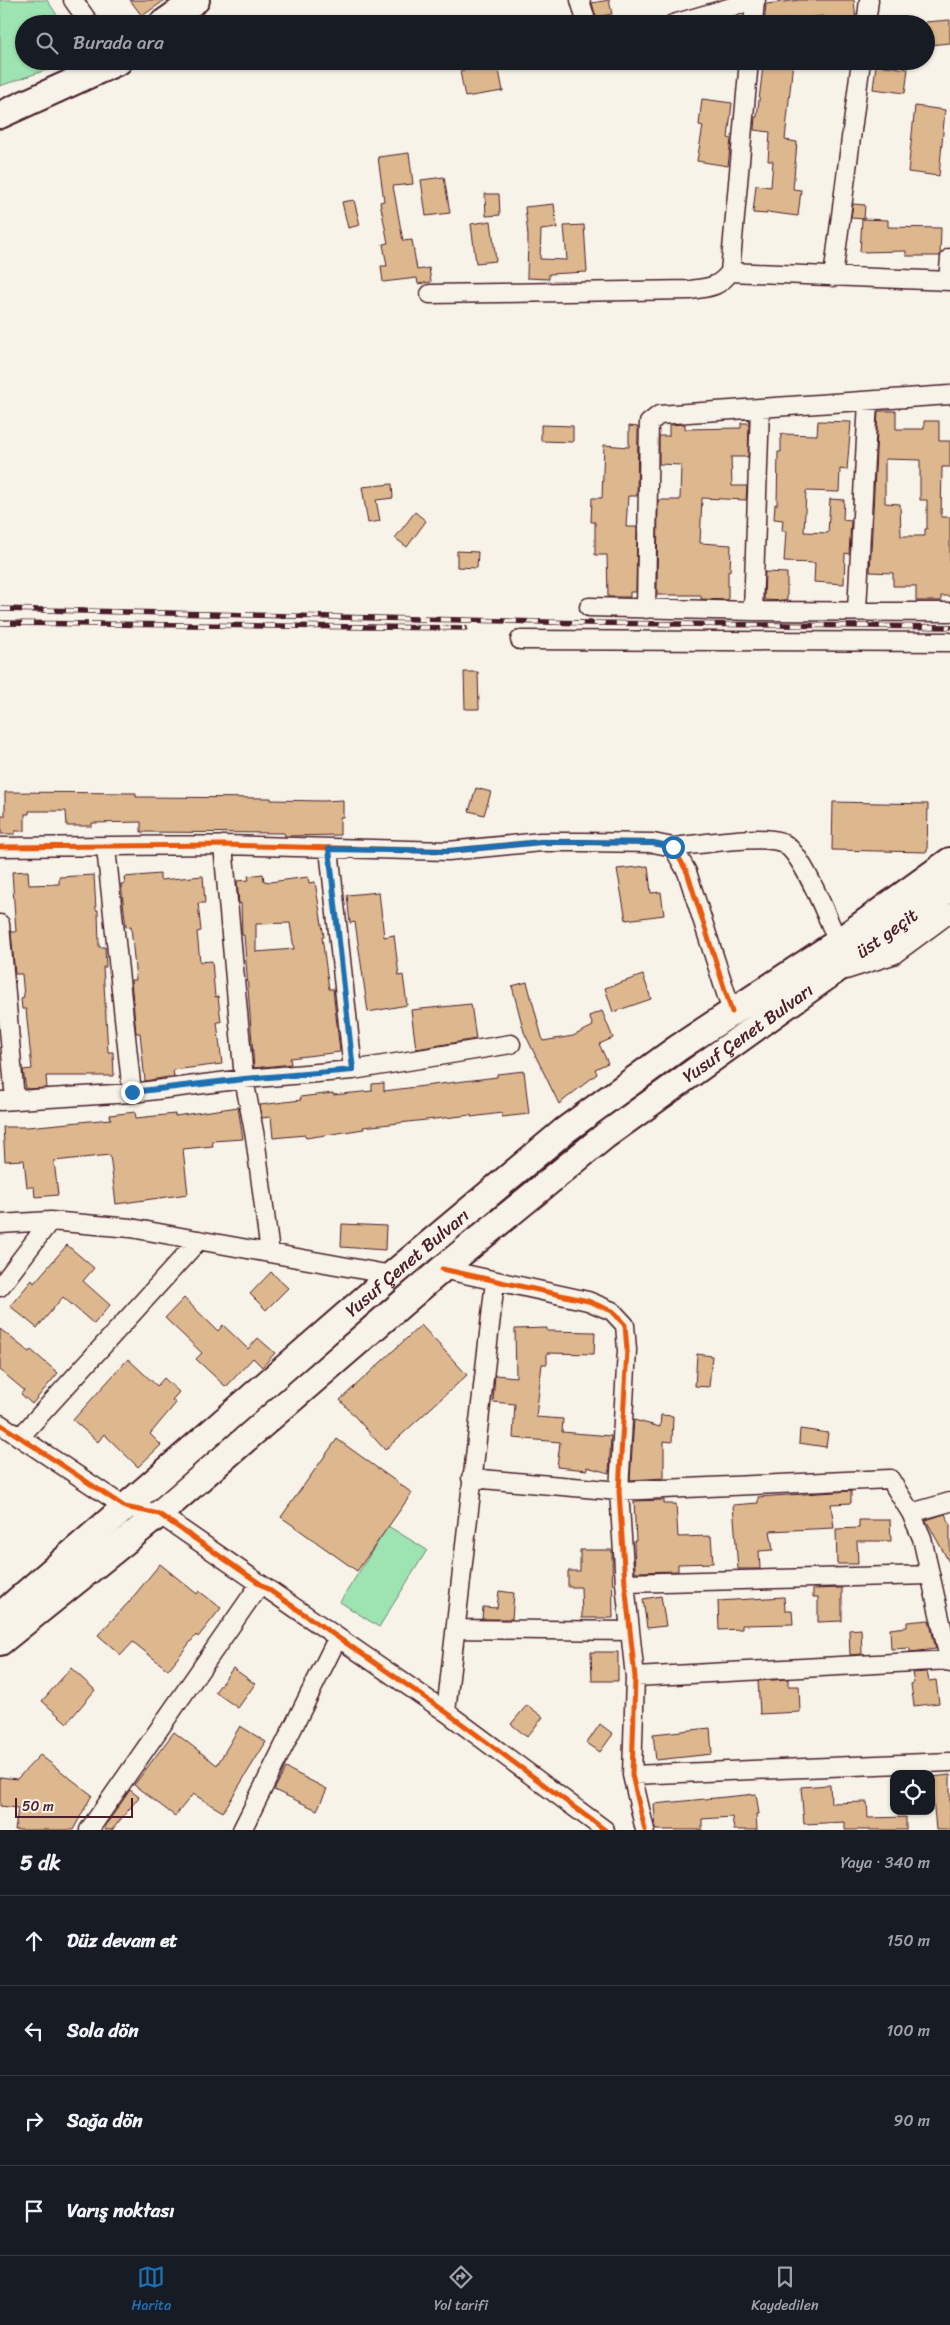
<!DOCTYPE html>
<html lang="tr">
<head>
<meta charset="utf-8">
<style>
  :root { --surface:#171b24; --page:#20242c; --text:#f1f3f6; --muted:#9ea1a6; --line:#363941; --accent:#1f6fb2 }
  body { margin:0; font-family:Sriracha,sans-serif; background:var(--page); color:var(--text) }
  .controls { position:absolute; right:15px; bottom:15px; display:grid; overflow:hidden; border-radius:10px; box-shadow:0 1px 4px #0004 }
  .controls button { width:45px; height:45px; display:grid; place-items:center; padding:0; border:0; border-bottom:1px solid var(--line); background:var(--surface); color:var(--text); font:25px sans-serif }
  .scale { position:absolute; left:15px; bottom:12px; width:118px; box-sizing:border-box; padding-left:5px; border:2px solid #4a1f2b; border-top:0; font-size:14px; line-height:18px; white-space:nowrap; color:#4a1f2b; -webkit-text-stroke:4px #f7f3e8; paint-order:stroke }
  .stop { position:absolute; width:15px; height:15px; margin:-11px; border:4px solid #1f6fb2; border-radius:50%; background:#fff }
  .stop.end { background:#1f6fb2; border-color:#fff; box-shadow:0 1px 5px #0008 }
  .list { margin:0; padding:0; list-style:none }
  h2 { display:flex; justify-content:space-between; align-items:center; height:65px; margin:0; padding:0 20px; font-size:21px }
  h2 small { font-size:16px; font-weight:400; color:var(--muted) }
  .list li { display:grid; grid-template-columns:32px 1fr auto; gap:15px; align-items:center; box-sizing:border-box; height:90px; padding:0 20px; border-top:1px solid var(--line) }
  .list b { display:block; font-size:19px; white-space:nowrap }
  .list em { font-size:16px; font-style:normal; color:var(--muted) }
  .icon { flex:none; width:28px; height:28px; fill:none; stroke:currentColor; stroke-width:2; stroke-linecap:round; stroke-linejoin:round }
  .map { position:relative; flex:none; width:950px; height:1830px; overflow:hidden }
  .search { position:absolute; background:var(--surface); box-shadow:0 1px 4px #0004; left:15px; right:15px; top:15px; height:55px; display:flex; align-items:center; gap:12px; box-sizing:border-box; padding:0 18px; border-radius:28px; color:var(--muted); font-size:19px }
  .sheet { height:425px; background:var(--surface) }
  nav { display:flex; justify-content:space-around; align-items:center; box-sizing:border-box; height:70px; border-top:1px solid var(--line); background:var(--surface); font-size:14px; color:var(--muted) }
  nav a { display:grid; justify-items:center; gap:2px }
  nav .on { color:var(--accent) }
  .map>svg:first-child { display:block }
  .green { fill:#9de4b2; stroke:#74826e }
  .building { fill:#ddb88e; stroke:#4a1f2b; fill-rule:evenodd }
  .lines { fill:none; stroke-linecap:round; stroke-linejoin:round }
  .minor-casing { stroke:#4a1f2b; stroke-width:21 }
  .highway-casing { stroke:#4a1f2b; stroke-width:30 }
  .minor { stroke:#f7f3e8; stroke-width:18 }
  .highway { stroke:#f7f3e8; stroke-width:26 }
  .rail-casing { stroke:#4a1f2b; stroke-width:5.5 }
  .rail { stroke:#f7f3e8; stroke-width:4; stroke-dasharray:11; stroke-linecap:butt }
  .cycleway-casing { stroke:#f7f3e8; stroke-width:8 }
  .cycleway { stroke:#e8590c; stroke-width:5 }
  .route { stroke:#1f6fb2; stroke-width:6 }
  .labels { text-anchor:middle; stroke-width:4; stroke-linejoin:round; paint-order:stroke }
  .street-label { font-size:18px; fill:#4a1f2b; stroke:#f7f3e8 }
</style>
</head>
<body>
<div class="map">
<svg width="950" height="1830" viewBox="0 0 950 1830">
  <rect width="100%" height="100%" fill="#f7f3e8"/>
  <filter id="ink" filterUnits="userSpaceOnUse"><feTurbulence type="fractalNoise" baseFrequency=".02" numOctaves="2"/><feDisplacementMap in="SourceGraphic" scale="10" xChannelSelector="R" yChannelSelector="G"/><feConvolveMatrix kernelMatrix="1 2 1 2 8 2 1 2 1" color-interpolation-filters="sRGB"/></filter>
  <g filter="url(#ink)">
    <path class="green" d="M0 0H47L63 24H24V61H72L0 86Z
      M388 1526 427 1550 379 1627 340 1602Z"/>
    <path class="building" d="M130 0H165L142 16Z
      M609 0 612 14 596 17 592 3Z
      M800 0H854L856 22 825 24 824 16 797 19V24H785V19L764 24 766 4Z
      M950 20V43L928 45 925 22Z
      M768 61H793L785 140 797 142 793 189 801 190 798 216 767 212V214L753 213 756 185 771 187 773 161H768L770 132 754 130 755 117H757L763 66 768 67Z
      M498 65 503 91 465 97 460 71Z
      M876 65 908 69 905 93 873 89Z
      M702 99 732 103 728 138 731 139 728 166 697 161 703 126 699 125Z
      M915 106 945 110 939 176 908 172Z
      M409 153 413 184 393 186 403 241 412 240 417 270 429 268 431 282 418 284 417 278 383 282 381 266H387L383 244 388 243 380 202 384 201 378 157Z
      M444 177 450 213 426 216 421 180Z
      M485 194H499L500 215 486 216Z
      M354 200 360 225 348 228 342 202Z
      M554 204 557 228 541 230 540 259 567 260 564 226 584 225 587 272 549 274V279L527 278 528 236 525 207Z
      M853 204 865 205 864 219 851 218Z
      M862 219 888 220V227L941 228 940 256H906V251L860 252Z
      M491 221 496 261 476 263 471 224Z
      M878 411H896V429H924V421H939V441H950V467H942L941 517H950V596H941V601H916V586H893V573L870 572ZM885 459 920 460V500H927V529H925V536H901L900 504 885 503Z
      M818 421 851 422 847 470 840 469 839 492 806 491 804 532 828 533 830 499 844 500 843 520 851 521 849 554 845 553 844 584 814 582 815 563 784 562 786 531H782L783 520 774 519 775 504 777 505 778 452H781V434L817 435Z
      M741 423H749L748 457H731L732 486H747L746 500 702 498 700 543 731 545 730 571H728V600L701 599V595H657L658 500H680L681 465 659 464V436H669V425L685 424V429L741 428Z
      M541 425 573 426V442L541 441Z
      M629 426 638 427 637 496H628L626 527H637L636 592H630V597H608L607 555H595V522H591L592 498H602L604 445 629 447Z
      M392 484 393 498 376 500 380 521 368 523 362 487Z
      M415 512 426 521 407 547 395 538Z
      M457 551 478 552 477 568 457 567Z
      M765 572 787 573V601L764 600Z
      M464 672H478L479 709H465Z
      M476 788 491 792 484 815 469 811Z
      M5 792 136 793V797L271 798V800L323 801 343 800V817H340V835L285 836 284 833 141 832V822L92 823V826H67L66 811H29V814H25V831H15V834H1V816H5Z
      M833 802 928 804 927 852 832 850Z
      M648 866 651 893 661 892 664 915 626 920 617 869Z
      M28 871 29 885 59 884V877L94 875 96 910H98L99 947H105L106 967H103L108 1052H113L114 1076H46L47 1088 26 1089 23 1070 32 1069 26 1009H22L21 998 24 997 22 974H15L11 932H16L12 872Z
      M160 874V880L203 876 205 903H198L201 931 197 932 200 962 212 961 215 997 218 996 221 1022H217L222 1064 173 1070 174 1076 145 1081 140 1033H136L131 980H136L131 926 126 927 121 884H125L124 877Z
      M263 874 264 881 270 882 308 877 309 883 315 882 324 937H322L329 989H333L340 1052 290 1058 291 1064 254 1068 244 935H242L241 903 239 904 237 881 249 880 248 876ZM290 923 294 949 256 952V924Z
      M379 892 384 937 394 935 399 976 403 975 407 1005 368 1012 355 922 350 923 347 895Z
      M643 975 651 999 613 1012 605 988Z
      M527 982 543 1041 573 1036 593 1026 589 1016 602 1011 613 1038 599 1044 608 1063 595 1069 597 1074 559 1104 524 1032 512 986Z
      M471 1004 476 1039 416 1049 411 1010Z
      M524 1071 529 1114 502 1117V1113L471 1117V1115L363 1127 364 1129 306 1138 305 1135 273 1138 271 1117 262 1118 260 1105 301 1100 300 1097 333 1093V1095L372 1091V1084L384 1083V1091L497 1077V1074Z
      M238 1107 243 1139 212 1141 213 1146 183 1149 188 1194 116 1204 110 1155 54 1161 58 1195 35 1197 34 1187H27L24 1160 5 1161 3 1127H27L111 1119 110 1115 135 1112 136 1118 175 1114V1116Z
      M342 1224 386 1226 385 1250 341 1247Z
      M67 1245 94 1268 83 1281 110 1305 94 1324 63 1297 37 1328 10 1306 32 1280 34 1283Z
      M271 1272 288 1288 266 1310 250 1294Z
      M184 1298 218 1331 223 1325 248 1349 258 1338 275 1353 262 1367 253 1358 226 1387 196 1359 202 1353 165 1318Z
      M421 1325 467 1375 385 1450 340 1400Z
      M547 1328V1331L595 1332 594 1354 547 1353V1364H542L536 1417 563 1419 562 1432 611 1436 609 1473 587 1467V1470L557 1467 560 1442 513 1438 515 1404 493 1402 495 1375 516 1377 515 1329Z
      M0 1329 29 1352 31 1350 58 1373 32 1404 21 1394 24 1390 0 1370Z
      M697 1354 712 1356 709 1387 695 1386Z
      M128 1359 157 1386 164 1378 179 1392 172 1400 176 1403 150 1434 161 1445 138 1467 104 1434 98 1442 73 1420Z
      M661 1415 673 1416 672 1442 664 1441V1478L630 1480 634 1420 660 1427Z
      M800 1429 828 1433 826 1447 799 1443Z
      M337 1439 412 1493 357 1571 281 1517Z
      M851 1491V1503L831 1504 834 1528 770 1531 773 1550 759 1551 760 1569H738L733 1505 758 1503V1497Z
      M664 1500V1504H676L678 1537 711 1536 713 1563 678 1564V1571L635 1572 634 1541H636L634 1501Z
      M945 1514 950 1524V1564L926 1520Z
      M859 1520H890L891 1541H857L858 1564H837L836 1529 859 1528Z
      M580 1550H612L613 1618H582L581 1587H568V1571H580Z
      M160 1564 197 1594 199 1591 221 1608 198 1637 196 1635 168 1670 133 1642 121 1655 98 1635 128 1603Z
      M842 1588V1621L818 1622V1597H813V1589Z
      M499 1591 514 1593 512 1619H482L483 1607 497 1608Z
      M661 1596 666 1626 647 1628 643 1599Z
      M784 1597 785 1610H792L793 1624 742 1625V1629L719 1630 718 1601Z
      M929 1620 936 1649 910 1652V1648L891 1649 890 1629 907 1627V1622Z
      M861 1629 862 1654 850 1655 849 1630Z
      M591 1652H618V1681H592Z
      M71 1668 95 1690 67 1723 42 1701Z
      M233 1668 255 1684 238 1708 215 1692Z
      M927 1672 929 1681 936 1680 939 1703 914 1706 911 1684 914 1683 912 1673Z
      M788 1679V1686H799L800 1712 760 1714 758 1681Z
      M527 1705 543 1717 527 1737 511 1724Z
      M600 1724 613 1734 600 1752 587 1743Z
      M240 1726 266 1742 223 1812 193 1794 175 1816 134 1785 174 1732 217 1765Z
      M710 1728 712 1754 656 1760 653 1734Z
      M40 1755 92 1795 73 1830H15L18 1808 0 1806V1777L17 1779Z
      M286 1768 327 1789 317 1810 274 1790Z
      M950 1775V1830H936L931 1777Z
      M830 1785 831 1803 867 1802 868 1818 906 1817V1830H845V1822L804 1824 801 1787Z
      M130 1790 139 1797 112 1830H105V1826Z
      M756 1794 759 1814H756L757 1830H734L732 1817 702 1819V1830H656L654 1804Z"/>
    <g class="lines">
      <g class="minor-casing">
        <path id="minor" d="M73 0 90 24
          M580 0 587 24
          M673 24 756 0
          M753 24 755 0
          M866 24 869 0
          M730 272 950 281
          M833 277 861 61
          M948 281 950 258
          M430 294 691 290C709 287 718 288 730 272L749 61
          M589 607 753 611 950 612
          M646 609 649 423 659 415 950 395
          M857 610 868 401
          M753 611 760 408
          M520 640 950 642
          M223 845 244 1079 255 1137 270 1253
          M0 847 223 845 448 851 541 842H581L653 843 673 847 687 872 732 1012
          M673 847C696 845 765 833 783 843 803 853 828 920 838 942L845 934
          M106 848 132 1093
          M329 849 353 1070
          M0 924 15 1100
          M846 970 893 955 950 913
          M0 1101 132 1093 244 1079 353 1070 511 1044
          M0 1224 50 1221 131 1228 392 1275
          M442 1269 588 1301 612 1311 625 1325 627 1350 619 1491 625 1583 635 1677 632 1775 645 1830
          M0 1287 50 1221
          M0 1424 125 1507 159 1514 446 1712 605 1830
          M20 1437 199 1240
          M471 1478 619 1491 890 1479 911 1513 922 1538 950 1663
          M911 1513 950 1502
          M625 1583 930 1575
          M457 1629 629 1631
          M635 1677 950 1660
          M446 1712 495 1281
          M632 1775 950 1762
          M89 1830 260 1584
          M242 1830 337 1639"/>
      </g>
      <g class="highway-casing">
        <g id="highway">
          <path d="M162 24 196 0"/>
          <path d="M0 115 119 61"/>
          <path id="s1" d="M0 1616 392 1275 564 1131 678 1048 838 942 950 861"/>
          <path id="s2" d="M0 1642 159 1514 442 1269 606 1135 950 888"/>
        </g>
      </g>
      <use href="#minor" class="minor"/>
      <use href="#highway" class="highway"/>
      <g class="rail-casing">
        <path id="rail" d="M0 609 587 623 950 627
          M0 623 465 628"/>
      </g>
      <use href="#rail" class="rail"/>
      <g class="cycleway-casing">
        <path id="cycleway" d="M0 847 223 845 448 851 541 842H581L653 843 673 847 687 872 732 1012
          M442 1269 588 1301 612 1311 625 1325 627 1350 619 1491 625 1583 635 1677 632 1775 645 1830
          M0 1424 125 1507 159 1514 446 1712 605 1830"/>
      </g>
      <use href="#cycleway" class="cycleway"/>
    </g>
  </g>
  <g class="lines" filter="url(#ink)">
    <path class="route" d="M132 1092 244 1079 353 1070 329 849 448 851 541 842H581L653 843 673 847"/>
  </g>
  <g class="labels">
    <g class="street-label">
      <text dy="6" stroke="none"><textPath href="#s2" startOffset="1136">üst geçit</textPath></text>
      <text dy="6" stroke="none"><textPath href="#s2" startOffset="965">Yusuf Çenet Bulvarı</textPath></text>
      <text dy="6" stroke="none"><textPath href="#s1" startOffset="539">Yusuf Çenet Bulvarı</textPath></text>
    </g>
  </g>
</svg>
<div class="controls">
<button><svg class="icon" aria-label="locate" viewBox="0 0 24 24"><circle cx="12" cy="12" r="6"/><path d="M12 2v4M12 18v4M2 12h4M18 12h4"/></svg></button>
</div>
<div class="scale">50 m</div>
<div class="stop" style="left:673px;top:847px"></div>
<div class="stop end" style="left:132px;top:1092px"></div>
<div class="search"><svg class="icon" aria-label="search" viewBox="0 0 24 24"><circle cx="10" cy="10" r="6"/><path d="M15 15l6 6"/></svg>Burada ara</div>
</div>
<section class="sheet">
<h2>5 dk<small>Yaya · 340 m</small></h2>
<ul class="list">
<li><svg class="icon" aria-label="ahead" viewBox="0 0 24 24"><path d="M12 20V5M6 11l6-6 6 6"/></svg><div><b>Düz devam et</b></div><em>150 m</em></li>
<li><svg class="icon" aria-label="left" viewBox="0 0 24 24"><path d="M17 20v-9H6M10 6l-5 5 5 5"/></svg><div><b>Sola dön</b></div><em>100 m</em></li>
<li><svg class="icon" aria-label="right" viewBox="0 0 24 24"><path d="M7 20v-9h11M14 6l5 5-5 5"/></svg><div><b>Sağa dön</b></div><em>90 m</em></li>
<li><svg class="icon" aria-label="arrive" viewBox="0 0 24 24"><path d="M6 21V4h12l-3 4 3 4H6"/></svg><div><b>Varış noktası</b></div></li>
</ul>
</section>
<nav>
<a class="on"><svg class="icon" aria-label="map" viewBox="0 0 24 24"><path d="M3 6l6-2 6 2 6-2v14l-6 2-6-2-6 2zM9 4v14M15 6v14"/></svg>Harita</a>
<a><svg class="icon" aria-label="directions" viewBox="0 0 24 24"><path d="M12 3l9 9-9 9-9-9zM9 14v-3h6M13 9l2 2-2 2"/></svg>Yol tarifi</a>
<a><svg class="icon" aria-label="saved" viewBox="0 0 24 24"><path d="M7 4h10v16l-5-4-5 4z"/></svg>Kaydedilen</a>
</nav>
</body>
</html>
